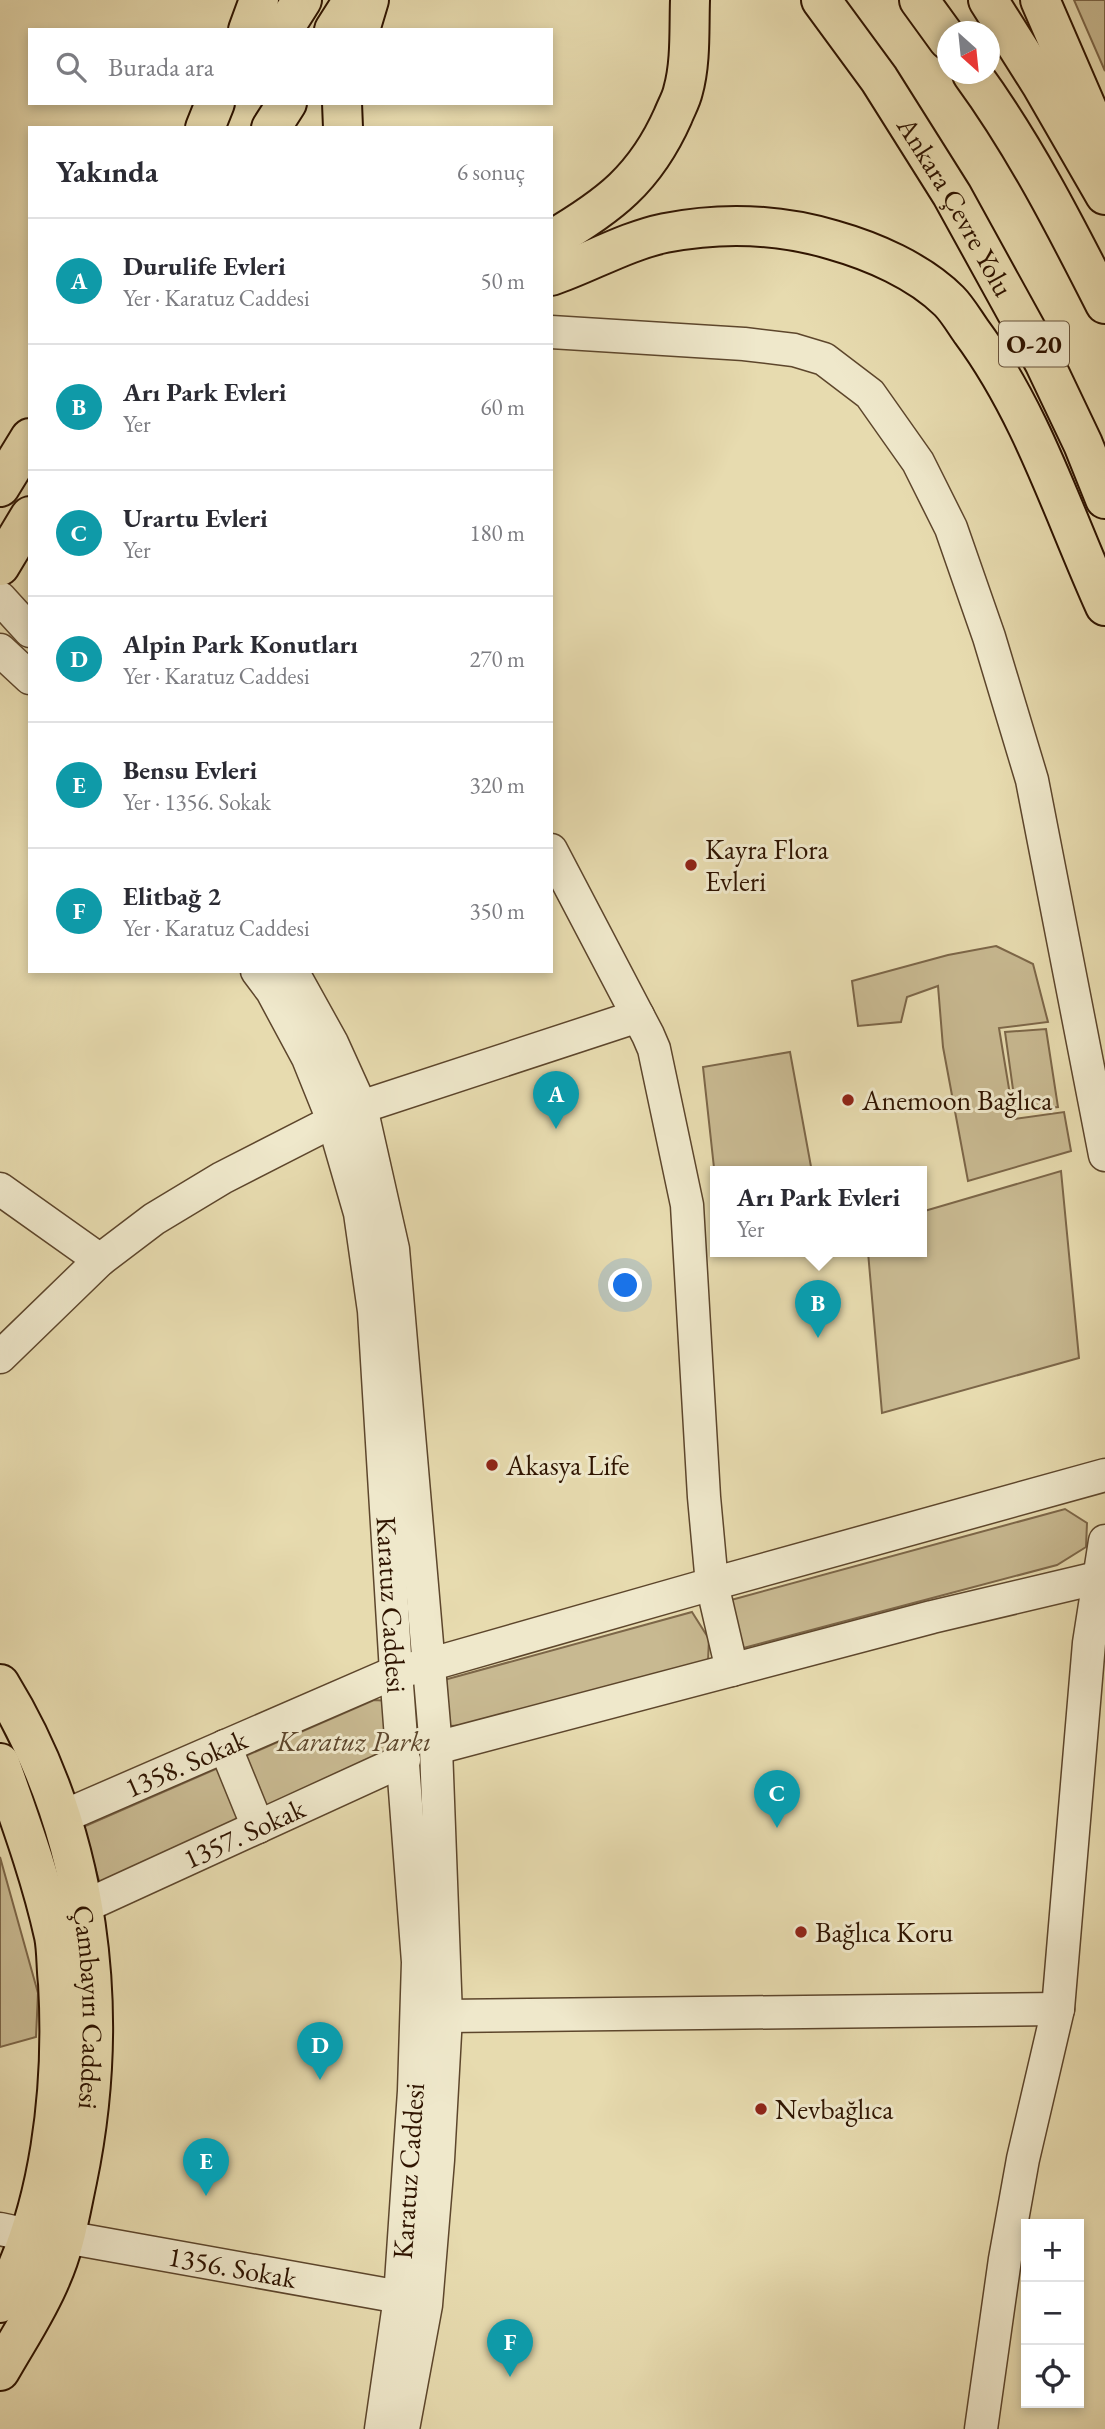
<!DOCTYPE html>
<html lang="tr">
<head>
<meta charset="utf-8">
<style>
  :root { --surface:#fff; --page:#f2f2f3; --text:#2b2b33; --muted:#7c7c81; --line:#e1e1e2; --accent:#db2777 }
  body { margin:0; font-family:"EB Garamond",serif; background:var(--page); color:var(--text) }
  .controls { position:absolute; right:21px; bottom:21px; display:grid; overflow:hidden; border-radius:0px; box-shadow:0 4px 10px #0003 }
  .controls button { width:63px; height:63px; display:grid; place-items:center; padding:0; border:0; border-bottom:2px solid var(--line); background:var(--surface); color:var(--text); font:35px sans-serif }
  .compass { position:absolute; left:937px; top:21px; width:63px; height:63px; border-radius:50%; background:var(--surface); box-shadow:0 4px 10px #0003; rotate:153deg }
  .you { position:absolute; left:626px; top:1286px; width:24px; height:24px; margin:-18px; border:5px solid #fff; border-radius:50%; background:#1a73e8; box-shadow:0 0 0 10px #1a73e833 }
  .badge { display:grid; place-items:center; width:46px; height:46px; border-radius:50%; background:var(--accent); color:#fff; font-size:23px; font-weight:700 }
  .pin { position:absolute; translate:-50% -58px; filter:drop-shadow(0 2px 4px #0008) }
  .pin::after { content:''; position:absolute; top:37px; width:24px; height:21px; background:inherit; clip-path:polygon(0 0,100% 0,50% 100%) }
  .popup { position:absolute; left:710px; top:1166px; width:217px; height:91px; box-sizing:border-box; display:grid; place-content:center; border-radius:0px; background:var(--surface); filter:drop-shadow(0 2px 5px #0005); font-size:23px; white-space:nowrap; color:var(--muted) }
  .popup b { font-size:26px; color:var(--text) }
  .popup::after { content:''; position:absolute; left:50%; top:100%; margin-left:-14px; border:14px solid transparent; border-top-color:var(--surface) }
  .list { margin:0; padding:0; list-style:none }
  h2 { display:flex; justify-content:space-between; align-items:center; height:91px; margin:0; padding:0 28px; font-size:30px }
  h2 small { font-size:23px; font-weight:400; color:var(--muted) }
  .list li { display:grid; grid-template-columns:46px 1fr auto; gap:21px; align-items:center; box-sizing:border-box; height:126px; padding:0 28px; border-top:2px solid var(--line) }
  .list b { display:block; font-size:26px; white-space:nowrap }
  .list p { margin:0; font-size:23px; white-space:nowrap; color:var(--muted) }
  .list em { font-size:23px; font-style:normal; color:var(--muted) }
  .icon { flex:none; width:38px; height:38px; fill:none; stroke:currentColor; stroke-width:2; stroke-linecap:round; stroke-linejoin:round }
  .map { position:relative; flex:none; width:1105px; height:2429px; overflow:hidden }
  .search { position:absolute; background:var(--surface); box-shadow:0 4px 10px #0003; left:28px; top:28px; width:525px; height:77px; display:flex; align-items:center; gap:18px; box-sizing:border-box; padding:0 24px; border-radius:0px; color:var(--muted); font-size:26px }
  .panel { position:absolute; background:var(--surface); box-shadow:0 4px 10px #0003; left:28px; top:126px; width:525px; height:847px; border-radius:0px }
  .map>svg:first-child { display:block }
  .green { fill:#c8b991; stroke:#7c6648; stroke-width:2 }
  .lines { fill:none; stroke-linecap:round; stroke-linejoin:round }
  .minor-casing { stroke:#5d462c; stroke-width:35 }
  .major-casing { stroke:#2f1400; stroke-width:42 }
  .highway-casing { stroke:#2f1400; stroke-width:42 }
  .minor { stroke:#efe8cb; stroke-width:32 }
  .major { stroke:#e7dbaf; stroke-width:38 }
  .highway { stroke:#e7dbaf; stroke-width:38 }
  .poi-dot { fill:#8f2418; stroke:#efe8cb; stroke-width:2.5 }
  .labels { text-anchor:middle; stroke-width:6; stroke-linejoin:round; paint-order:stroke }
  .shield { fill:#efe8cb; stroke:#69543d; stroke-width:2 }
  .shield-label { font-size:26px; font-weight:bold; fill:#2f1400 }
  .street-label { font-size:28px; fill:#2f1400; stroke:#efe8cb }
  .poi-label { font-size:28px; fill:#2f1400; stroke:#efe8cb; text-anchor:start }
  .park-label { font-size:28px; font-style:italic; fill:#5d462c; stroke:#efe8cb }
</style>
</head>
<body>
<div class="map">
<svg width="1105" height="2429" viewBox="0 0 1105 2429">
  <rect width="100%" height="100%" fill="#e7dbaf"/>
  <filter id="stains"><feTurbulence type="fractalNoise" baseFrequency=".00286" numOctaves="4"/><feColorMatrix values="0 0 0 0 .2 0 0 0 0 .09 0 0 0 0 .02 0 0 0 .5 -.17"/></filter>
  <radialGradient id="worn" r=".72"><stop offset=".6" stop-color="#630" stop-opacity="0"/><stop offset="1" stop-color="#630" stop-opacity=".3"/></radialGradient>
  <path class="green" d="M1074 0H1105V71Z
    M996 946 1033 964 1048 1022 999 1028 1014 1119 1064 1112 1071 1151 968 1181 943 1047 938 986 907 997 901 1022 858 1026 852 981 948 955Z
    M1046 1029 1058 1107 1016 1111 1005 1032Z
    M790 1052 812 1172H715V1177L703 1067Z
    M1061 1171 1079 1358 882 1413 868 1252H921V1212Z
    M1065 1509 1087 1523 1086 1547 1057 1565 736 1650 731 1600Z
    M692 1612 709 1639 708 1661 480 1725 448 1726 444 1680Z
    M374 1700 390 1701 396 1748 100 1884 83 1827Z
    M0 1857 38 1993 36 2037 0 2047Z"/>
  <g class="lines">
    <g class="minor-casing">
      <g id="minor">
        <path d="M551 332 744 344 794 350 824 359 870 394 918 462 951 528 989 637 1032 780 1105 1155"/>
        <path d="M0 598 30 631"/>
        <path d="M0 650 30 678"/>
        <path id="s1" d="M257 971 272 991 308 1058 333 1120 360 1213 374 1311 396 1672 418 1962 414 2091 400 2297 381 2429"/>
        <path d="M292 971 332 1043 361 1107 393 1249 436 1748 446 2016 438 2160 426 2305 403 2429"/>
        <path d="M0 1189 100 1260"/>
        <path d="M0 1357 100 1260 154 1219 222 1178 361 1107 638 1016"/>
        <path d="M732 1670 712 1584 1105 1475"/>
        <path d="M225 1746 258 1827"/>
        <path d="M436 1748 932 1617 1101 1577"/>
        <path id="s2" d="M62 1817 396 1672 428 1665 712 1584 704 1497 687 1205 654 1049 648 1035 551 850"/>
        <path id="s3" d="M83 1907 404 1760"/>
        <path d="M446 2016 1058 2009"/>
        <path d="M0 2229 28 2235"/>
        <path id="s4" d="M65 2237 400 2297"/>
        <path d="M981 2429 1005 2259 1023 2159 1058 2009 1089 1643 1105 1541"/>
      </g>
    </g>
    <g class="major-casing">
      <g id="major">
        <path d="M283 30 302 0"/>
        <path d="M334 30 353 0"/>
        <path d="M271 128 287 103"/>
        <path d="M0 487 30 438"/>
        <path d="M0 566 30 516"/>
        <path id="s5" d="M0 1684C91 1832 112 2013 77 2181 70 2214 65 2247 51 2278 38 2310 17 2341 0 2371"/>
        <path d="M0 1763C20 1820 41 1877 54 1936 57 1951 56 1968 58 1983 64 2087 51 2211 0 2303"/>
      </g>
    </g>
    <g class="highway-casing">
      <g id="highway">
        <path id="s6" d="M821 0 879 79 952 195 1044 362 1083 444 1105 499"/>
        <path d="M919 0 948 40"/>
        <path d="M988 0 1041 84 1105 195"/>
        <path d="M1040 0 1105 150"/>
        <path d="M248 30 259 0"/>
        <path d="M360 30 369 0"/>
        <path d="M972 74C1024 145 1065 225 1105 304"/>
        <path d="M342 103 343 128"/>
        <path d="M205 128 215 103"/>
        <path d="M551 240C609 206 645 179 673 116 676 108 681 100 683 91 691 63 689 29 690 0"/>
        <path d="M551 276C589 263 626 241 665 233 721 222 779 224 833 240 872 251 919 271 949 301 957 309 964 321 971 331 1032 413 1063 513 1105 606"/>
      </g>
    </g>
    <use href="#minor" class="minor"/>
    <use href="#major" class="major"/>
    <use href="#highway" class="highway"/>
  </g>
  <g class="poi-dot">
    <circle cx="691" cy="865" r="7"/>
    <circle cx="848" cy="1100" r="7"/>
    <circle cx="492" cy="1465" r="7"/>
    <circle cx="801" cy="1932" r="7"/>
    <circle cx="761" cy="2109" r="7"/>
  </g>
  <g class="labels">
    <rect class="shield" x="999" y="321.5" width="70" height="45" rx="5"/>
    <g class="shield-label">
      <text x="1034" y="353">O-20</text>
    </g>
    <g class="street-label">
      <text dy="10" stroke="none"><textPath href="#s6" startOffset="247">Ankara Çevre Yolu</textPath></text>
      <text dy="10" stroke="none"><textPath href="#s1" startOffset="658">Karatuz Caddesi</textPath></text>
      <text dy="10" stroke="none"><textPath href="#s2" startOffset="135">1358. Sokak</textPath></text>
      <text dy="10" stroke="none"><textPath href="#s3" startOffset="177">1357. Sokak</textPath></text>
      <text dy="10" stroke="none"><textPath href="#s5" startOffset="340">Çambayırı Caddesi</textPath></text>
      <text transform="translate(408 2171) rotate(-86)" y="10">Karatuz Caddesi</text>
      <text dy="10" stroke="none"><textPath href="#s4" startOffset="170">1356. Sokak</textPath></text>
    </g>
    <g class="poi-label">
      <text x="705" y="859">Kayra Flora<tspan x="705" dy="32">Evleri</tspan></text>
      <text x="862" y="1110">Anemoon Bağlıca</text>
      <text x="506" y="1475">Akasya Life</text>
      <text x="815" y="1942">Bağlıca Koru</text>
      <text x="775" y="2119">Nevbağlıca</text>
    </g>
    <g class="park-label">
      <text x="354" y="1751">Karatuz Parkı</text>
    </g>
  </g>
  <rect width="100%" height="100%" filter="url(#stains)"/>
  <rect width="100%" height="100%" fill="url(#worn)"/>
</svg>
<div class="controls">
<button>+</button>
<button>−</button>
<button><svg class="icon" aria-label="locate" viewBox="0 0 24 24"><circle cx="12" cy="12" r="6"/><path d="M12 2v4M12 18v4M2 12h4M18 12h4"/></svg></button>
</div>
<svg class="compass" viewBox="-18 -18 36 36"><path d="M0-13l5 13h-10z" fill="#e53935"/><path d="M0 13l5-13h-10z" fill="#7c7c81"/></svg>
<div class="you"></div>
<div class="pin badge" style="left:556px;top:1129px;background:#0f9aa8">A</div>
<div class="pin badge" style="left:818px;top:1338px;background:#0f9aa8">B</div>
<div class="popup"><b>Arı Park Evleri</b>Yer</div>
<div class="pin badge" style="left:777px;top:1828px;background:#0f9aa8">C</div>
<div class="pin badge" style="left:320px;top:2080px;background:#0f9aa8">D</div>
<div class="pin badge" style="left:206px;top:2196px;background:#0f9aa8">E</div>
<div class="pin badge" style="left:510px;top:2377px;background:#0f9aa8">F</div>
<div class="search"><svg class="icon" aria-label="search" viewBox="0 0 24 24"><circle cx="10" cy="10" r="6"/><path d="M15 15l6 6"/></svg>Burada ara</div>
<section class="panel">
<h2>Yakında<small>6 sonuç</small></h2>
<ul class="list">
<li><span class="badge" style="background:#0f9aa8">A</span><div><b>Durulife Evleri</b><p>Yer · Karatuz Caddesi</p></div><em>50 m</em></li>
<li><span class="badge" style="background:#0f9aa8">B</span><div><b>Arı Park Evleri</b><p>Yer</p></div><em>60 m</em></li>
<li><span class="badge" style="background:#0f9aa8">C</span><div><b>Urartu Evleri</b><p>Yer</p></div><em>180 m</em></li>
<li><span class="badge" style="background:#0f9aa8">D</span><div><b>Alpin Park Konutları</b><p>Yer · Karatuz Caddesi</p></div><em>270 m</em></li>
<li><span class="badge" style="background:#0f9aa8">E</span><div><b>Bensu Evleri</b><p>Yer · 1356. Sokak</p></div><em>320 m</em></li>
<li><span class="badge" style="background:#0f9aa8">F</span><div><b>Elitbağ 2</b><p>Yer · Karatuz Caddesi</p></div><em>350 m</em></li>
</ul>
</section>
</div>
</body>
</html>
